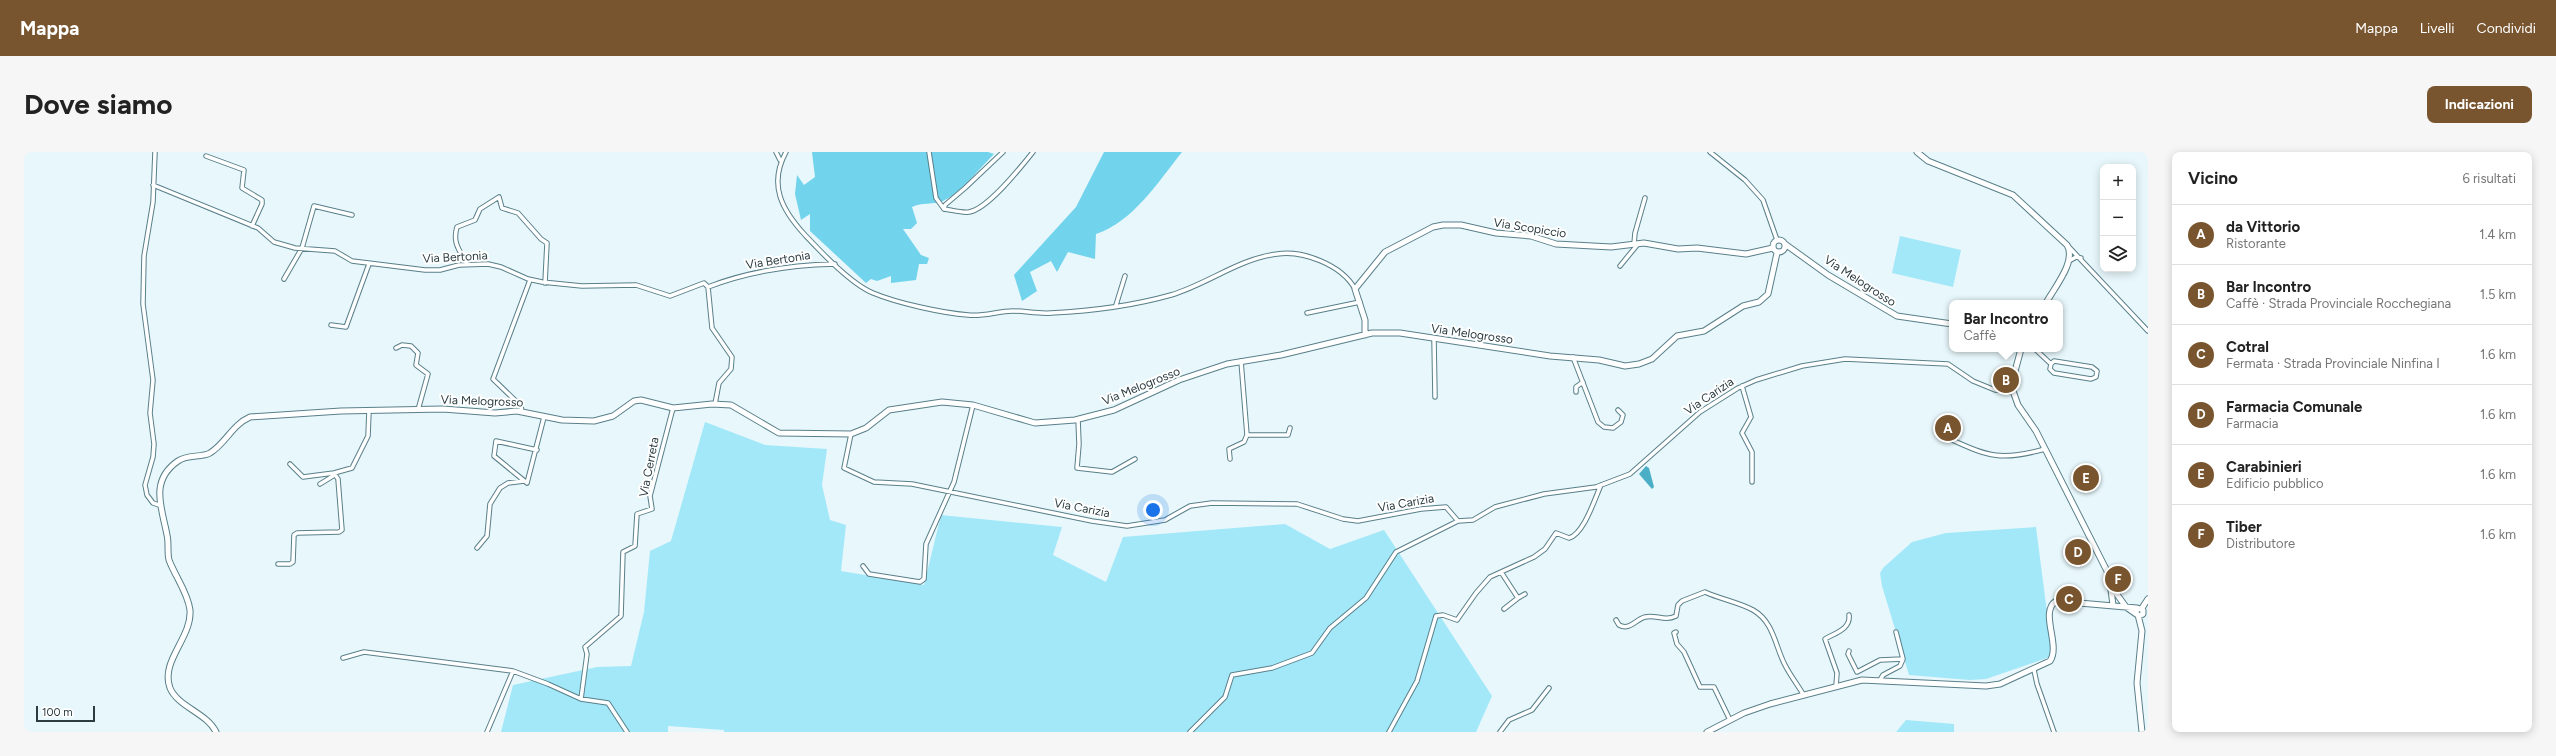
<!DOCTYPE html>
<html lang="it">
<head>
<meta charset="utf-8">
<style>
  :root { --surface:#fff; --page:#f6f6f6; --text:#222; --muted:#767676; --line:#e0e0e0; --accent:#78552e }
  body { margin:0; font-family:Figtree,sans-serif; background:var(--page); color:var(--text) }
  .controls { position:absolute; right:12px; top:12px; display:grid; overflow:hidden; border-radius:8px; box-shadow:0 2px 10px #0003 }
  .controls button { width:36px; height:36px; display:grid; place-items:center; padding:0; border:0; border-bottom:1px solid var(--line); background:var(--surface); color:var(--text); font:20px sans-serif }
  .scale { position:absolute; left:12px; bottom:10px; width:59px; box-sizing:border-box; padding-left:4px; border:2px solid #2b3c40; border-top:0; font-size:11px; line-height:14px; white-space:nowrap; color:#2b3c40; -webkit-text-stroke:3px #fff; paint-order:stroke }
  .you { position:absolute; left:1129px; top:358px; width:14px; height:14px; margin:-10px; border:3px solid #fff; border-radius:50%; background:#1a73e8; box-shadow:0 0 0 6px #1a73e833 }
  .badge { display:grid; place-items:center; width:26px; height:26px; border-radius:50%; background:var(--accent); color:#fff; font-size:13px; font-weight:700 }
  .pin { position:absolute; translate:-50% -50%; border:2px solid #fff; box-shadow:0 1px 4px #0006 }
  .popup { position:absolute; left:1925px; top:148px; width:114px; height:52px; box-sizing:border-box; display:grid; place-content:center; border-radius:8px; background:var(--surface); filter:drop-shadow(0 1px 3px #0005); font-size:13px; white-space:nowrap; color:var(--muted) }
  .popup b { font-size:15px; color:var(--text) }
  .popup::after { content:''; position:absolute; left:50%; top:100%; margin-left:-8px; border:8px solid transparent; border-top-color:var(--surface) }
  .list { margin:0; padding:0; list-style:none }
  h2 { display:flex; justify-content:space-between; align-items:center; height:52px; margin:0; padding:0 16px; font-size:17px }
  h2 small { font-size:13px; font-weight:400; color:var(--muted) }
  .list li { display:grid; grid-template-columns:26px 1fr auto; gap:12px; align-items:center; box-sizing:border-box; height:60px; padding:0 16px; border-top:1px solid var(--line) }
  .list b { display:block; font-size:15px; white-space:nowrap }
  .list p { margin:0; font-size:13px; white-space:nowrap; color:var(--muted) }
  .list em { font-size:13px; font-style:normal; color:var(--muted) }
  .icon { flex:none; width:22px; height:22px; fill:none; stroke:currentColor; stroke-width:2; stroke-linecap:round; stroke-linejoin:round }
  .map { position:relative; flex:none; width:2124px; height:580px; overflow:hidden; border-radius:8px }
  header { display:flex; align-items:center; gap:24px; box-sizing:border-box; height:56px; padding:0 20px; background:var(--accent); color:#fff }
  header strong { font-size:19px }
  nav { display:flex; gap:22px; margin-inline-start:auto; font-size:14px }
  .intro { display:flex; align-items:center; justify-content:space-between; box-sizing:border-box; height:96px; padding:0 24px }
  h1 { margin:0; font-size:28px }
  .button { padding:10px 18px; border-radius:8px; background:var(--accent); color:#fff; font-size:14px; font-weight:700 }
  main { display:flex; gap:24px; padding:0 24px }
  aside { flex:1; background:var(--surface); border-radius:8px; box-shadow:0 2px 10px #0003 }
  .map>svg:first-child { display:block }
  .green { fill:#a3e8f9 }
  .forest { fill:#71d4ec }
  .water { fill:#4aafc6 }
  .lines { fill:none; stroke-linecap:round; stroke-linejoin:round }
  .street-casing { stroke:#597f89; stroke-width:5.5 }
  .secondary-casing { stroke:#597f89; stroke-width:7 }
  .street { stroke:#fff; stroke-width:3.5 }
  .secondary { stroke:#fff; stroke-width:5 }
  .labels { text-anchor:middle; stroke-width:4; stroke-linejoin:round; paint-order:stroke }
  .street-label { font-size:12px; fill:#2b3c40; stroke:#fff }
</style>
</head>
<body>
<header>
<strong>Mappa</strong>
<nav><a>Mappa</a><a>Livelli</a><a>Condividi</a></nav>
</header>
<div class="intro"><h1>Dove siamo</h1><a class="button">Indicazioni</a></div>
<main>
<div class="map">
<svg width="2124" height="580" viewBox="0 0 2124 580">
  <rect width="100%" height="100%" fill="#e7f7fb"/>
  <path class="green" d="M1876 84 1937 98 1929 135 1868 121Z
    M681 270 741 293 803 297 798 333 806 368 822 373 817 419 900 433 917 363 1038 375 1029 403 1082 430 1099 385 1261 372 1306 397 1360 378 1468 544 1452 580H700V578L644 574V580H477L489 533 573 515 607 514 620 460 626 399 647 389Z
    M2012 375 2028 499 2026 505 1962 527 1946 528 1885 523 1858 434 1856 421 1859 416 1888 390 1922 381Z
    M1882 568 1930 572V580H1872Z"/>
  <path class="forest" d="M788 0H964L970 2C958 14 934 43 919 49 909 53 898 50 888 55L893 71 887 77H879L897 103 905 106 903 112H895L892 128 867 131V124L853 129 847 127 842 131 786 79V62L777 68 771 42 773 23 780 33 791 25Z
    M1080 0H1158C1134 30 1109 70 1072 82L1071 107 1044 100 1033 120 1027 109 1006 120 1013 139 998 149 990 123 1052 55Z"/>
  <path class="water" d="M1622 314 1625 316 1630 335 1628 337 1615 322Z"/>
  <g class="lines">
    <g class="street-casing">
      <path id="street" d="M131 0 129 50 120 104 119 152 129 228 126 261 130 292 129 305 121 333 123 343 129 351 135 353
        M752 0 756 8
        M762 0C744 33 758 58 781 83 798 101 827 132 849 141 873 151 918 161 944 163 959 165 974 159 989 159 1001 159 1014 162 1027 161 1067 159 1108 154 1147 143 1184 132 1214 107 1253 102 1279 98 1318 113 1331 137
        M905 0 912 46 920 57
        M979 0 941 36 921 53 920 57C928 58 937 61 945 60 964 57 997 15 1009 0
        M1686 0 1721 28 1739 48 1753 88
        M182 4 220 18 218 36 238 48V52L228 74
        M129 33 234 76 250 90 271 96 311 99 328 109 401 118H416L435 113 464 112 477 115 504 127 518 130 558 134 612 133 646 144 680 131 684 135C725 119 768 113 811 112
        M1610 92 1611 81 1621 46
        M2043 93 2124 179
        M2045 109 2052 105 2057 106
        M443 112C436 99 428 91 433 75L451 68 456 57 475 45 478 56 494 61 517 87 523 91 521 131
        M1596 114 1614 92
        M260 127 278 96 290 54 328 63
        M684 135 688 176 708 205 707 217 695 231 691 252
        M1092 153 1101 124
        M1283 161 1336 150
        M307 173 322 175 345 112
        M1410 187 1411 245
        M372 196 378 193 387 194 394 201 392 213 404 222 394 258
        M2011 197 2027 212
        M1549 205 1574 270 1580 275 1589 276 1597 270 1599 263 1594 258
        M1217 209 1223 283H1264L1266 276
        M2030 209 2068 215 2073 219 2072 225 2067 227 2030 221 2026 217 2027 212Z
        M1718 234 1727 265 1718 281 1728 300V330
        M1552 240V235L1559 230
        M498 260 497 254 469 227 506 128
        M1054 267 1055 292 1053 316 1088 320 1111 307
        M827 282 820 316 850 330 888 332 1068 369 1103 374 1141 368 1166 354 1188 351 1273 352 1319 367 1334 369 1397 357 1422 355 1434 369 1449 368 1471 355 1520 342 1572 335 1606 322 1676 260 1714 236 1732 228 1778 214 1821 207 1924 212 1949 229 1971 238 1989 239
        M1926 287C1965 305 1978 309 2021 297
        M513 298 472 289 470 304 503 331 520 265
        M1206 307 1205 297 1220 290 1223 283
        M296 332 309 324 310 321 328 316 344 284 345 259
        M453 396 463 384 466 352 476 336 484 331 500 329
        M254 412H266L269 410 270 383 273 381 315 380 318 378 314 327 310 321 279 325 266 312
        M839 414 845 422 896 430 900 427 902 392 930 330 949 253
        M1477 420 1494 446 1480 457
        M1494 446 1501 442
        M1592 468 1595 473C1606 479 1612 467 1621 465 1632 462 1640 470 1652 464L1654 453 1658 449 1681 440C1696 447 1714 450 1729 458 1750 470 1751 494 1761 513 1766 523 1773 532 1779 542
        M1652 480 1650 481 1653 492 1660 500 1676 535H1690L1706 568
        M1825 499 1824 502 1833 520 1856 508 1879 507
        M319 506 340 500 489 519
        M2010 518 2013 532 2030 580
        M1856 528 1859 523 1876 514 1879 507 1872 480
        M1812 534 1813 521 1801 487C1811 481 1827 477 1825 463
        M463 580 489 519 524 532 557 547
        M603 580 584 551 557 547 563 502 561 495 597 464 599 400 611 394 613 362 628 357 626 344 649 256
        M1166 580 1201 545 1208 523 1248 516 1288 501 1306 476 1342 446 1372 400 1434 369
        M1365 580 1393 529 1412 464 1419 463 1433 468 1452 441 1466 425 1510 405 1521 397 1532 381 1545 386C1560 382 1571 346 1577 333
        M1476 580 1485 568 1508 558 1525 536"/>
    </g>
    <g class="secondary-casing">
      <path id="secondary" d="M1893 0 1904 9 1989 43 2043 93C2053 109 2030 136 2022 151
        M1749 94a6 6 0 1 1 12 0a6 6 0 1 1-12 0Z
        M1761 92 1804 123 1873 164 1928 172
        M1341 183V168L1331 137 1361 100 1409 75 1419 73H1437L1472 81 1507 84 1532 92 1587 95 1620 91 1654 97 1673 96 1722 102 1749 96
        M1997 197 1990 223 1989 239 1994 253 2012 279 2085 423 2089 453
        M2087 434 2102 455 2115 464 2119 462V458L2113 456 2112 461
        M2118 456 2124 447
        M2114 463 2118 479 2113 531 2118 580
        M192 580C183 561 154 555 146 536 136 509 168 486 166 458 164 441 151 424 145 408 143 400 145 391 143 383 138 356 125 329 154 309 164 302 177 306 186 301 202 291 208 273 226 265L317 259 419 257 471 261 493 259 538 268 570 269 589 264 610 249 617 248 649 256 688 252 707 253 755 281 827 282 842 276 865 258 918 250 949 253 1011 271 1051 268 1090 258 1155 228 1203 212 1257 203 1348 181H1376L1526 204 1575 208 1601 214 1615 212 1628 207 1653 184 1680 179 1719 154 1735 150 1744 142 1753 101
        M1683 580 1720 561 1746 552 1838 528 1962 534 1976 532 2026 509C2037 493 2015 460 2032 449L2113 456"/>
    </g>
    <use href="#street" class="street"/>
    <use href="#secondary" class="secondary"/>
  </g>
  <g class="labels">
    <g class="street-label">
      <text transform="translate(1506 76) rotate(9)" y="4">Via Scopiccio</text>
      <text transform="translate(431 105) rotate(-3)" y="4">Via Bertonia</text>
      <text transform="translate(754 108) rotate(-9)" y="4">Via Bertonia</text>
      <text transform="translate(1836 129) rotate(33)" y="4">Via Melogrosso</text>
      <text transform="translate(1448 182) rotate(8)" y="4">Via Melogrosso</text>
      <text transform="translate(1117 234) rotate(-22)" y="4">Via Melogrosso</text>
      <text transform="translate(1685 244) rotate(-34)" y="4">Via Carizia</text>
      <text transform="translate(458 249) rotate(2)" y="4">Via Melogrosso</text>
      <text transform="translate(625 315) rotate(-79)" y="4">Via Cerreta</text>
      <text transform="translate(1382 351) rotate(-10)" y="4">Via Carizia</text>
      <text transform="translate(1058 356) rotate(11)" y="4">Via Carizia</text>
    </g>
  </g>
</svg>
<div class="controls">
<button>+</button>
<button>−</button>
<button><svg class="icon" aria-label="layers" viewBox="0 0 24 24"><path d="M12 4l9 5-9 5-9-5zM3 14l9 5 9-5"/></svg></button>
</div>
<div class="scale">100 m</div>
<div class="you"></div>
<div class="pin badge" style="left:1924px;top:276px">A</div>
<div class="pin badge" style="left:1982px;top:228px">B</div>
<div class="popup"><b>Bar Incontro</b>Caffè</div>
<div class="pin badge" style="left:2045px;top:447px">C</div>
<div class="pin badge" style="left:2054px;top:400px">D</div>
<div class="pin badge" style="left:2062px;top:326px">E</div>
<div class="pin badge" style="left:2094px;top:427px">F</div>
</div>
<aside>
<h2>Vicino<small>6 risultati</small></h2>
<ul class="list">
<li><span class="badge">A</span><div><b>da Vittorio</b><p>Ristorante</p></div><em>1.4 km</em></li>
<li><span class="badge">B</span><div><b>Bar Incontro</b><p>Caffè · Strada Provinciale Rocchegiana</p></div><em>1.5 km</em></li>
<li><span class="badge">C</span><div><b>Cotral</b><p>Fermata · Strada Provinciale Ninfina I</p></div><em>1.6 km</em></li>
<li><span class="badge">D</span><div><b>Farmacia Comunale</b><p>Farmacia</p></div><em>1.6 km</em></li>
<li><span class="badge">E</span><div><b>Carabinieri</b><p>Edificio pubblico</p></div><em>1.6 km</em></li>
<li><span class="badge">F</span><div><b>Tiber</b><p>Distributore</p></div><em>1.6 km</em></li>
</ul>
</aside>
</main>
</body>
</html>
